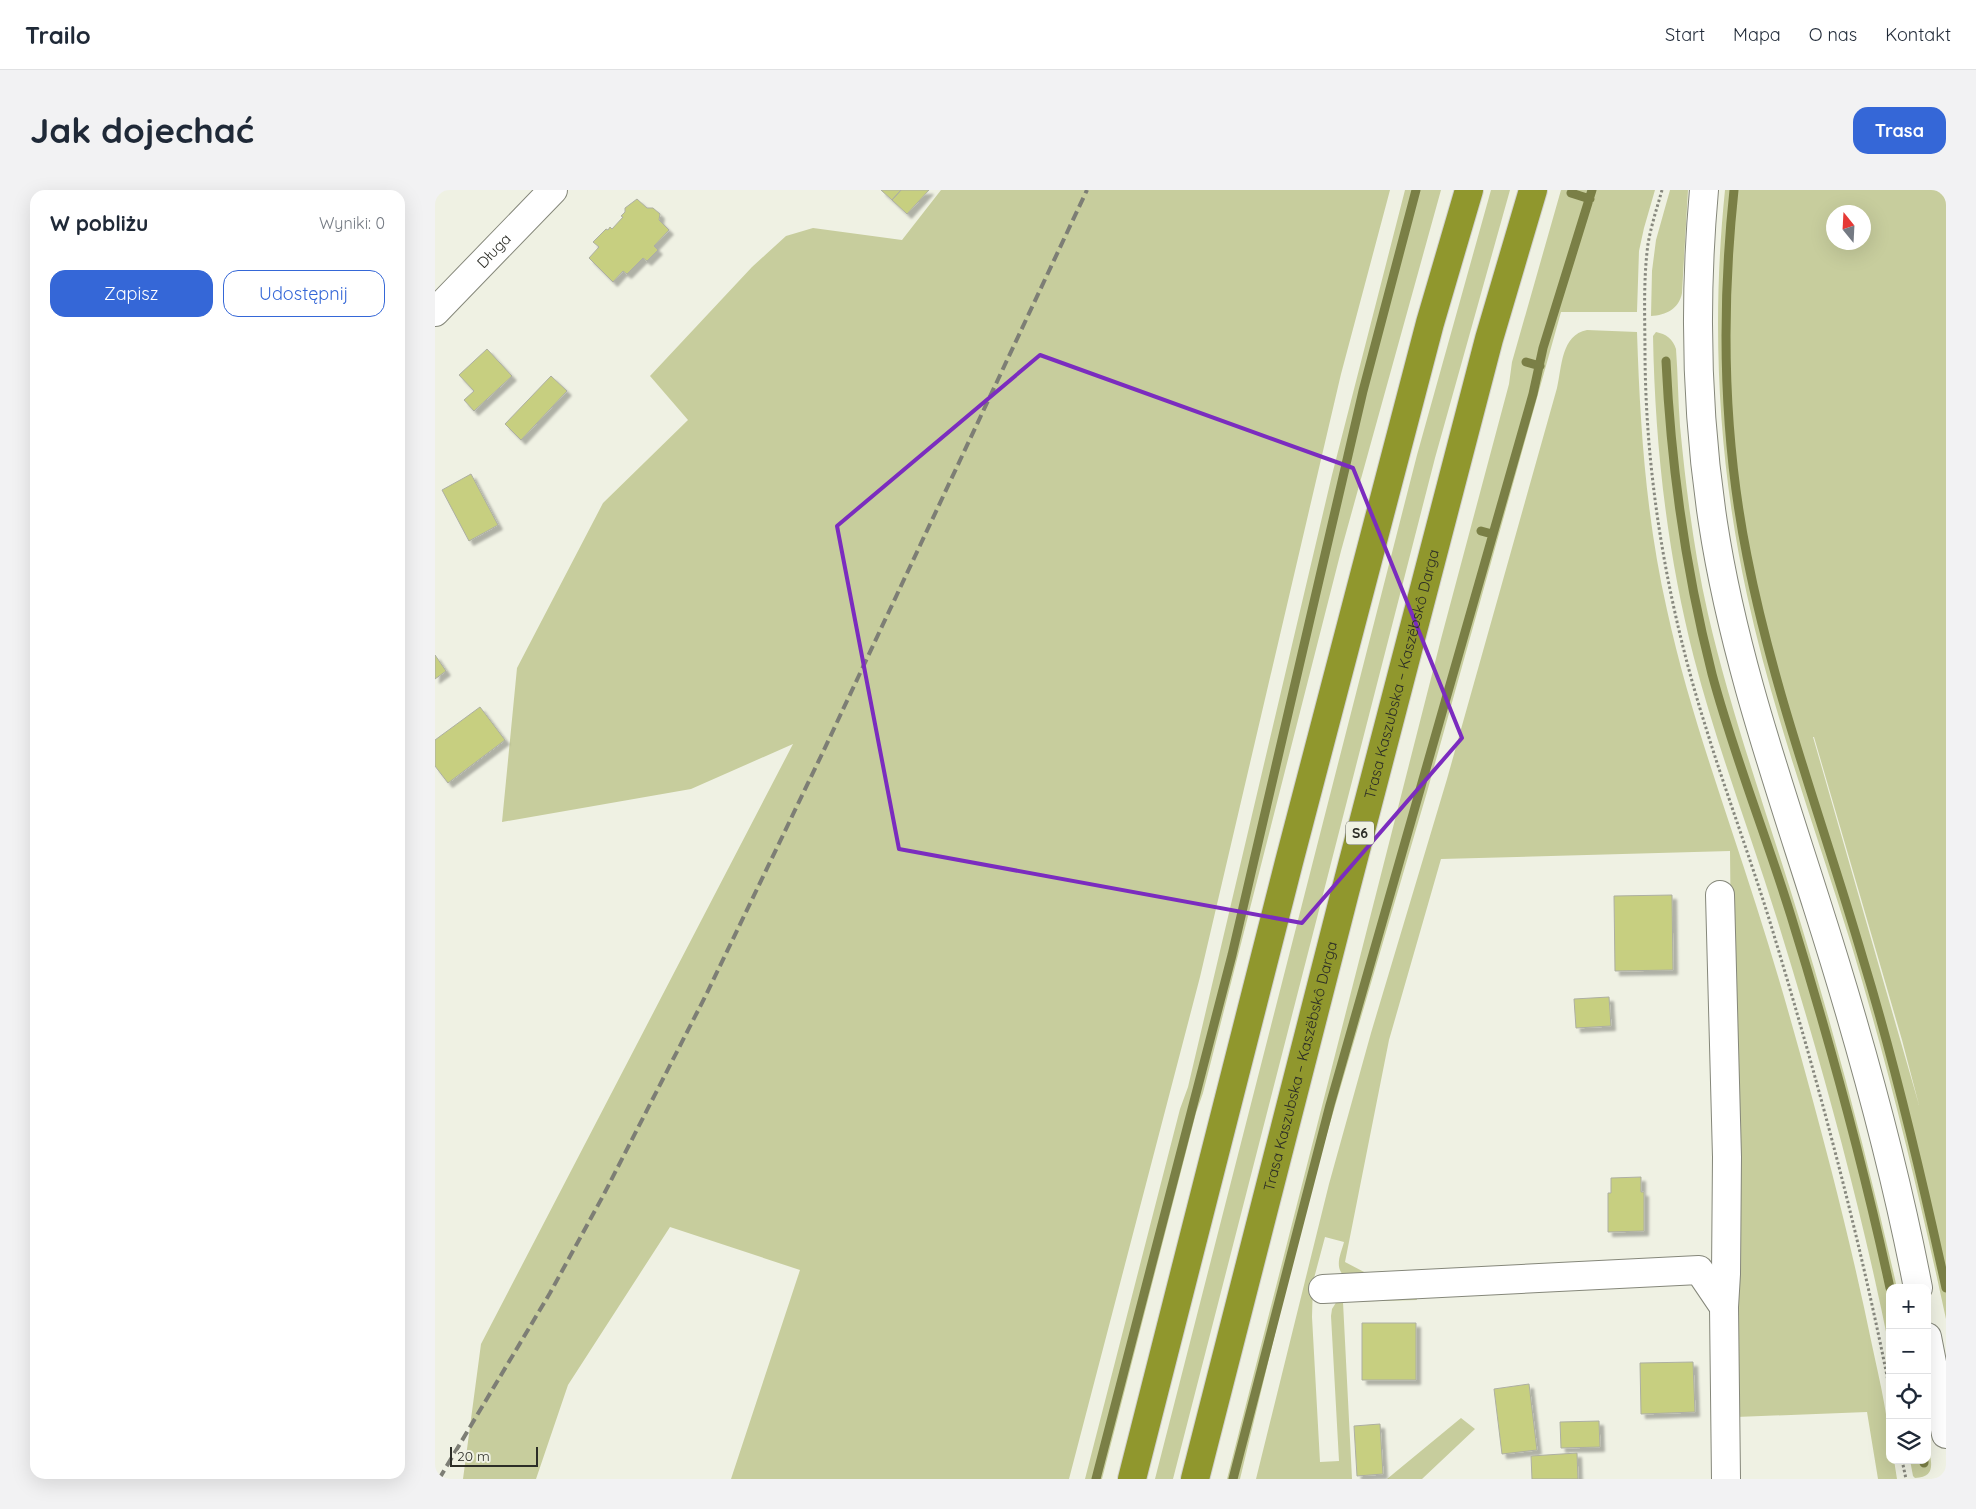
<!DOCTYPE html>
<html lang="pl">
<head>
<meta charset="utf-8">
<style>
  :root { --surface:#fff; --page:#f2f2f3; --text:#1f2937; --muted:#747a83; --line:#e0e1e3; --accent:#3567d7 }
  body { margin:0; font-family:Quicksand,sans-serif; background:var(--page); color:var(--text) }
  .controls { position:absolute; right:15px; bottom:15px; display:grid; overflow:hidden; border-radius:10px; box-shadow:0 5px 20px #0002 }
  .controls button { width:45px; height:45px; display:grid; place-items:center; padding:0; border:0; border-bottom:1px solid var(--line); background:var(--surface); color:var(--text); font:25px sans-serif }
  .compass { position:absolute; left:1391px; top:15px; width:45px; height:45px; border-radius:50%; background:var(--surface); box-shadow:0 5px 20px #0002; rotate:342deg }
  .scale { position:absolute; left:15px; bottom:12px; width:88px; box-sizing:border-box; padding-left:5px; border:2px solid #2c2d27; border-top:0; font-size:14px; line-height:18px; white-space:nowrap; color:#2c2d27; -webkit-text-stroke:4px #eff1e3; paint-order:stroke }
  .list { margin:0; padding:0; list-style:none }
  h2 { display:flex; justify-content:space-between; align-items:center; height:65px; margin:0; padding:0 20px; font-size:21px }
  h2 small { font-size:16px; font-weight:400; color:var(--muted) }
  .actions { display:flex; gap:10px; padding:15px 20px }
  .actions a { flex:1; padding:11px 0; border:1px solid var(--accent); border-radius:15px; text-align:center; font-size:18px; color:var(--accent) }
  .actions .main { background:var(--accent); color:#fff }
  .icon { flex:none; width:28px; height:28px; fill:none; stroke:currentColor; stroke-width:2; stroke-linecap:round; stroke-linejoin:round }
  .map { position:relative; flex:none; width:1511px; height:1289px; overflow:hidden; border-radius:15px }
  header { display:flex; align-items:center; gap:30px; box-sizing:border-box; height:70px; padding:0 25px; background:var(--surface); border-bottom:1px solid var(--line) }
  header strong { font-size:24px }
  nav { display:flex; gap:28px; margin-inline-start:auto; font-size:18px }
  .intro { display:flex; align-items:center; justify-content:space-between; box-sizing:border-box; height:120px; padding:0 30px }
  h1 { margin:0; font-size:35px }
  .button { padding:12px 22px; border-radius:15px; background:var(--accent); color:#fff; font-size:18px; font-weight:700 }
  main { display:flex; gap:30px; padding:0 30px }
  aside { flex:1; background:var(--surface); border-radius:15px; box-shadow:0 5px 20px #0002 }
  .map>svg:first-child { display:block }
  .green { fill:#c7cd9d; fill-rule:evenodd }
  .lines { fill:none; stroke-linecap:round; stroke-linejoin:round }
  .stream { stroke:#7a7f46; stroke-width:9 }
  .building { fill:#c7cf80; stroke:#adafa2; filter:url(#shadow) }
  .minor-casing { stroke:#85877a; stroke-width:30 }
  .highway-casing { stroke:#d1d1cf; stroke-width:30 }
  .path { stroke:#87887e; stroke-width:3; stroke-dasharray:2.5 2.5; stroke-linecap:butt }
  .minor { stroke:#fff; stroke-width:28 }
  .highway { stroke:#90972d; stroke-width:28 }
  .rail { stroke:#7d7e75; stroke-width:4; stroke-dasharray:10 5; stroke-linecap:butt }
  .marked { fill:none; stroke:#7b2cbf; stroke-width:4; stroke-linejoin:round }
  .labels { text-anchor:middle; stroke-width:4.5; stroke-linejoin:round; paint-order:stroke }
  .shield { fill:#eff1e3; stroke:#66685f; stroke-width:1 }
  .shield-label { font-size:14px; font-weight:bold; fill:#2c2d27 }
  .street-label { font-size:15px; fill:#2c2d27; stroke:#eff1e3 }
</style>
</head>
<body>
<header>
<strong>Trailo</strong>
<nav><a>Start</a><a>Mapa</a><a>O nas</a><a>Kontakt</a></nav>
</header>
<div class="intro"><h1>Jak dojechać</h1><a class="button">Trasa</a></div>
<main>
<aside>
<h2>W pobliżu<small>Wyniki: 0</small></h2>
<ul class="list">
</ul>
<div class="actions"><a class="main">Zapisz</a><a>Udostępnij</a></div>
</aside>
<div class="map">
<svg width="1511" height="1289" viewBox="0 0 1511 1289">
  <defs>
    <filter id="shadow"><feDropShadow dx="4.5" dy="4.5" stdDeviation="1" flood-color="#0004"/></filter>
  </defs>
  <rect width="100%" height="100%" fill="#eff1e3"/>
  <path class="green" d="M506 0H955L906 184 765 787 634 1289H296L365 1080 235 1037 133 1195 101 1289H28L46 1154 358 554 256 599 67 632 82 478 168 313 253 230 215 186 317 77 351 46 378 38 467 50Z
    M970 0H1006L906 361 768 903 761 923 667 1289H650L745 919 753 897 897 285Z
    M1056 0H1075L1000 268 738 1289H720L982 265Z
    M1126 0H1220L1209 38 1204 61 1202 122H1126L992 602 886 964 864 1044 805 1289H792L1006 449 1074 194 1077 172Z
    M1235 0H1253L1247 103C1244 119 1231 125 1216 126L1217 81 1221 50Z
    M1290 0H1511V1129C1484 1004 1454 879 1417 757 1381 640 1338 525 1312 405 1283 272 1276 135 1290 0ZM1398 22H1428V52H1398ZM1379 547 1467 850 1484 915 1378 547Z
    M1152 140 1202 142C1205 235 1211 328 1232 420 1254 521 1290 617 1321 715 1349 802 1373 891 1396 979 1411 1038 1425 1096 1437 1155 1445 1193 1455 1231 1455 1270H1459L1462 1289H1443L1432 1222 1301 1227 1295 661 1006 669 954 850 910 1072 931 1083 981 1081 909 1086C899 1076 906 1064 909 1052L890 1047 878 1092 877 1127 885 1272 904 1271 896 1126 897 1119 902 1111 981 1105 982 1110 908 1112 917 1289H821L894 994 936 843 1012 589 1122 198C1127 177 1126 145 1152 140Z
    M1221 142C1231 144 1238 149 1241 159 1243 185 1243 211 1245 236 1251 299 1259 362 1273 424 1297 528 1334 629 1365 731 1402 852 1434 974 1462 1098H1455V1161C1426 1016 1386 871 1342 729 1315 642 1282 557 1259 468 1232 363 1220 255 1218 146Z
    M1026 1228 1040 1239 987 1289H952Z
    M1492 1252C1495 1267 1504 1288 1480 1288L1478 1286 1475 1270H1492Z"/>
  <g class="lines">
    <path class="stream" d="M1299 0C1286 122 1288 246 1312 366 1339 504 1389 635 1428 769 1461 877 1487 988 1511 1098
      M1136 3 1155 9
      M1231 171C1236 276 1251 382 1277 484 1299 566 1331 645 1356 726 1394 849 1428 973 1455 1098
      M1091 172 1105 176
      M1046 341 1057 344
      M1489 1270V1273
      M661 1289 797 765 928 201 981 0
      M798 1289 895 915 1098 204 1108 158 1157 0"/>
  </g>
  <path class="building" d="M446 0H466L457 10Z
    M466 0H494L472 24 457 10Z
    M202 9 212 18H218L225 24 224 30 234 40 219 56 223 60 212 71 208 68 192 84 188 81 178 92 154 68 164 57 158 52 171 39 173 40 175 37 177 39 188 27 186 26 190 22V18Z
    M52 159 77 186 39 221 29 210 39 201 24 185Z
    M116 186 132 201 86 250 70 234Z
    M36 284 63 335 34 351 7 300Z
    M0 465 11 481 0 489Z
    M45 517 70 550 13 593 0 576V550Z
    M1237 705 1238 780 1180 781 1179 706Z
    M1174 807 1176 836 1141 838 1139 809Z
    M1206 987V1002H1209V1041L1173 1042V1003H1176V988Z
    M927 1133H981V1190H927Z
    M1258 1172 1260 1222 1206 1224 1205 1173Z
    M1094 1194 1102 1260 1067 1264 1059 1199Z
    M1164 1231 1165 1257 1126 1258 1125 1232Z
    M945 1234 948 1284 922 1286 919 1236Z
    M1142 1263 1143 1289H1097L1096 1266Z"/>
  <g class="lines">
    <g class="minor-casing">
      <g id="minor">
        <path d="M1269 0C1259 111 1261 222 1278 333 1298 464 1342 589 1382 715 1422 840 1458 968 1483 1098"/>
        <path id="s1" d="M0 122 118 0"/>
        <path d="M1285 705 1292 967 1291 1084 1289 1117"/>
        <path d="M888 1099 1264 1080 1289 1117 1291 1289"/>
        <path d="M1492 1147 1511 1244"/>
      </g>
    </g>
    <g class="highway-casing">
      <g id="highway">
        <path d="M697 1289 854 672 995 133 1034 0"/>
        <path id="s2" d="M760 1289 909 706 1054 149 1098 0"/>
      </g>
    </g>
    <path class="path" d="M1227 0C1222 18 1216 36 1213 54 1208 91 1210 129 1210 166 1211 291 1233 418 1271 538 1291 603 1315 667 1335 732 1382 887 1424 1043 1455 1201
      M1467 1270 1471 1289"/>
    <use href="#minor" class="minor"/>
    <use href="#highway" class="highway"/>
    <path class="rail" d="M4 1289 115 1103 168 1006 271 805 388 562 652 0"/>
  </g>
  <path class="marked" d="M605 165 918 278 1027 548 867 733 464 659 402 336Z"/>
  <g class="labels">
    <rect class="shield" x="911" y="631.5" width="28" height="23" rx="4"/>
    <g class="shield-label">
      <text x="925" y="648">S6</text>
    </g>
    <g class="street-label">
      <text dy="5" stroke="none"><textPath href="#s1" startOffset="85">Długa</textPath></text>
      <text dy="5" stroke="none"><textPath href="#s2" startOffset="831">Trasa Kaszubska – Kaszëbskô Darga</textPath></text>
      <text dy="5" stroke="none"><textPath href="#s2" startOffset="426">Trasa Kaszubska – Kaszëbskô Darga</textPath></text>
    </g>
  </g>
</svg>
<div class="controls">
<button>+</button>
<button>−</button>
<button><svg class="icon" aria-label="locate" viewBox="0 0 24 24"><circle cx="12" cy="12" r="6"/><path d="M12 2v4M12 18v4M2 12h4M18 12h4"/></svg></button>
<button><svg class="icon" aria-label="layers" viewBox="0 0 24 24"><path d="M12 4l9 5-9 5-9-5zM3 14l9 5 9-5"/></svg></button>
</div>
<svg class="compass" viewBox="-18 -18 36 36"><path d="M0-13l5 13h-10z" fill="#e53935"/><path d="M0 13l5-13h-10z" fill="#747a83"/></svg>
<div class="scale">20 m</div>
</div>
</main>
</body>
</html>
